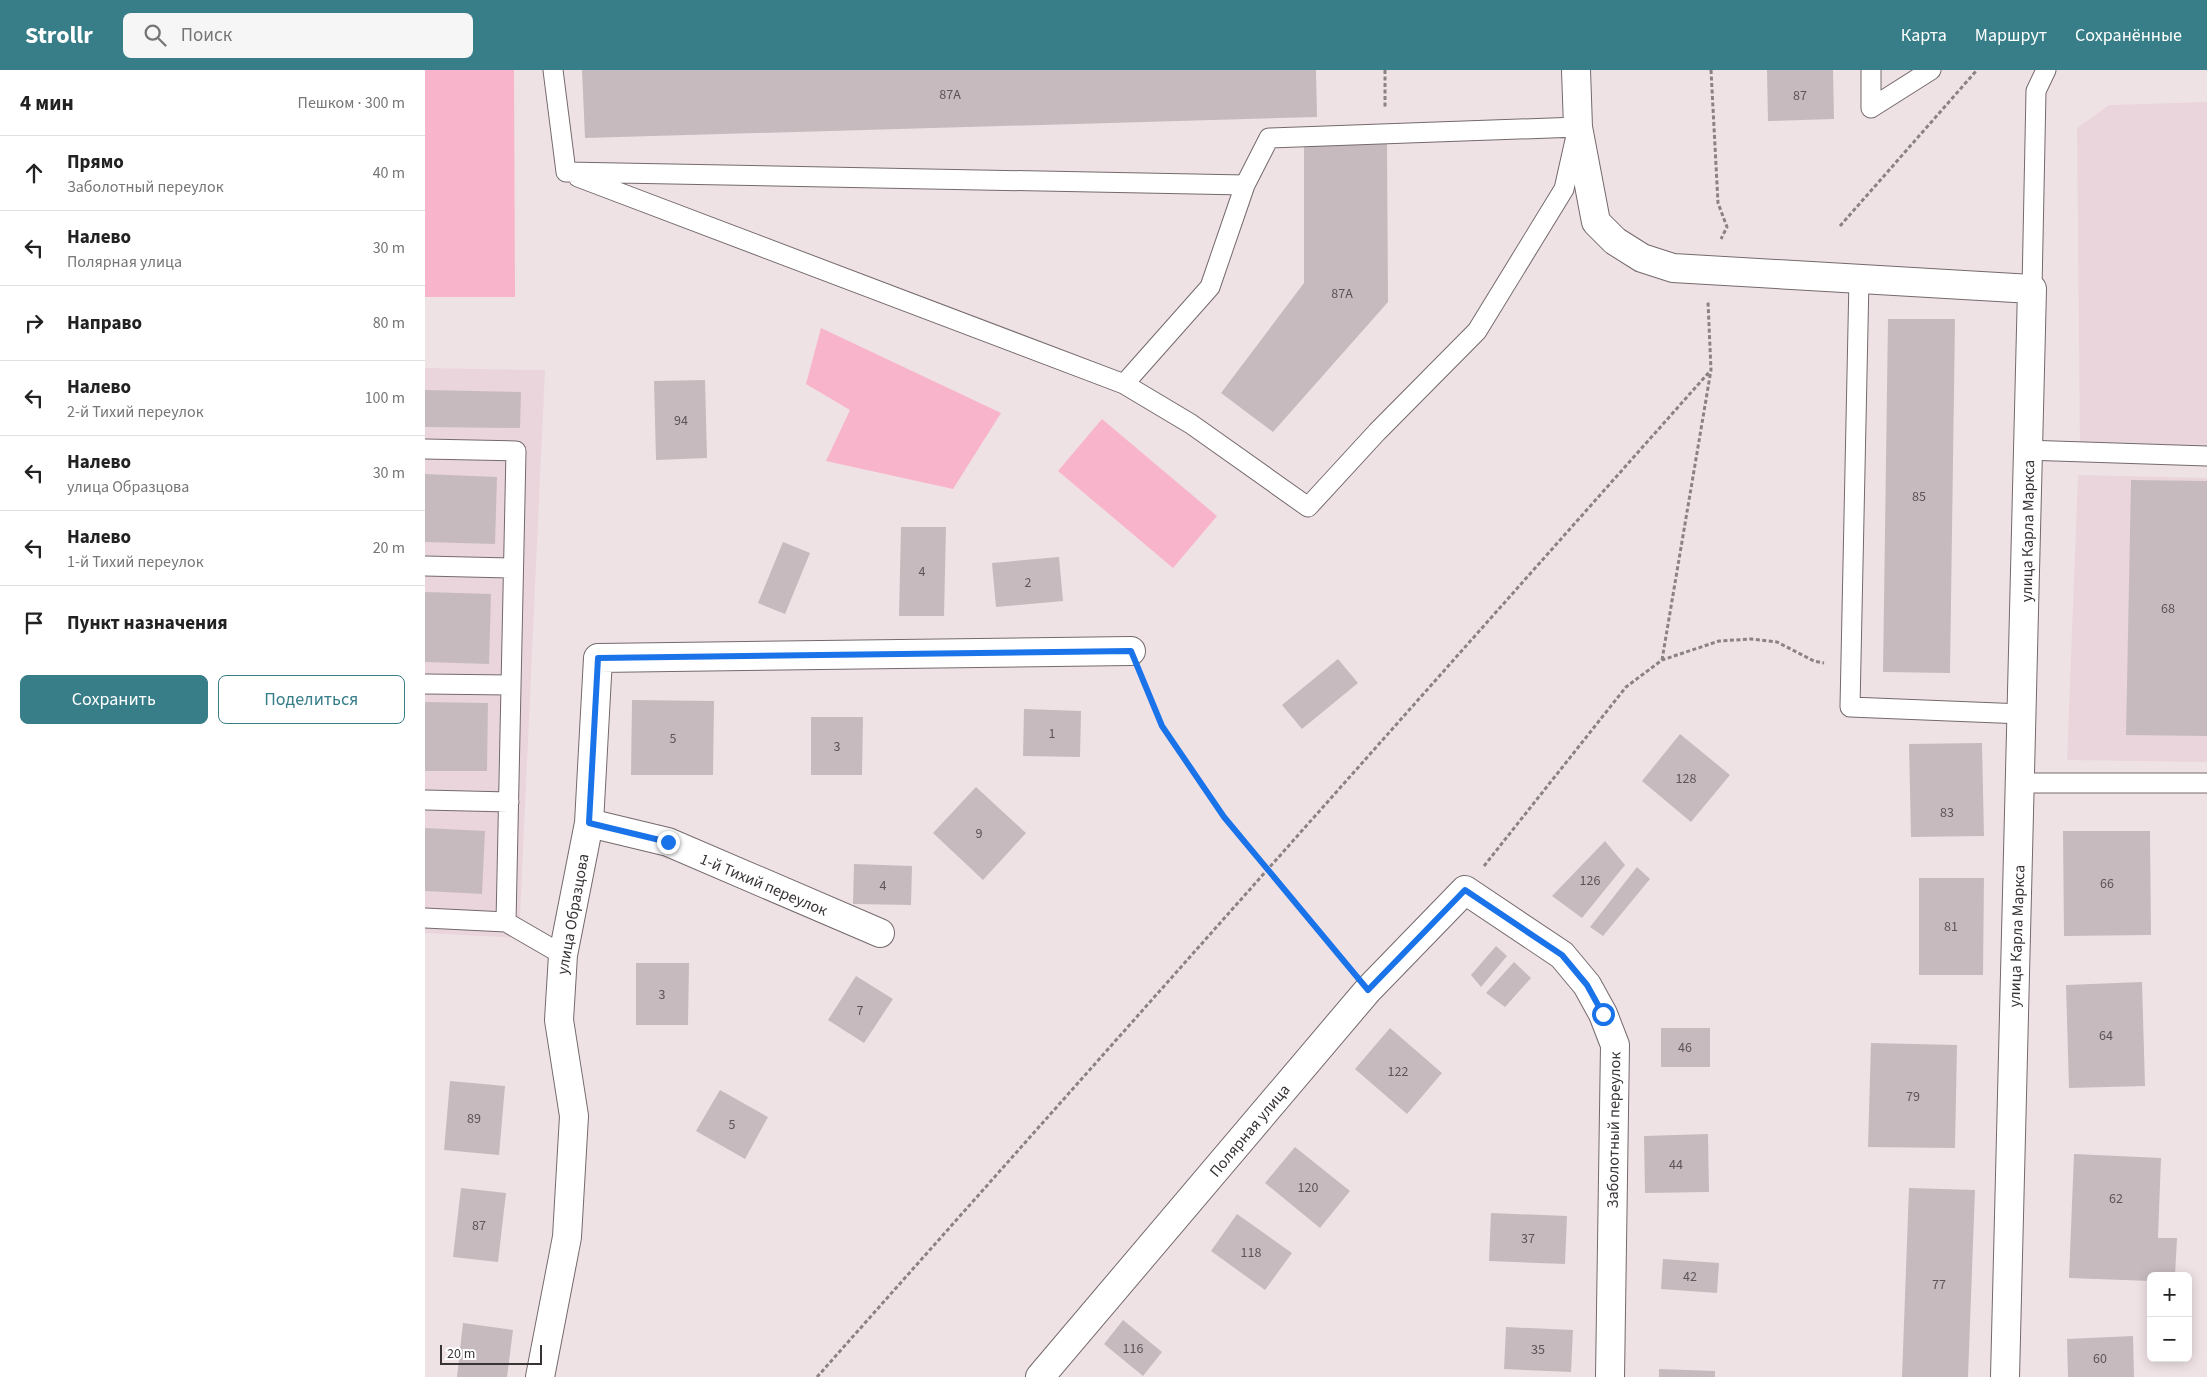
<!DOCTYPE html>
<html lang="ru">
<head>
<meta charset="utf-8">
<style>
  :root { --surface:#fff; --page:#f6f6f6; --text:#222; --muted:#767676; --line:#e0e0e0; --accent:#377e88 }
  body { margin:0; font-family:"Source Sans 3",sans-serif; background:var(--page); color:var(--text) }
  .controls { position:absolute; right:15px; bottom:15px; display:grid; overflow:hidden; border-radius:8px; box-shadow:0 2px 12px #0003 }
  .controls button { width:45px; height:45px; display:grid; place-items:center; padding:0; border:0; border-bottom:1px solid var(--line); background:var(--surface); color:var(--text); font:25px sans-serif }
  .scale { position:absolute; left:15px; bottom:12px; width:102px; box-sizing:border-box; padding-left:5px; border:2px solid #383334; border-top:0; font-size:14px; line-height:18px; white-space:nowrap; color:#383334; -webkit-text-stroke:4px #fff; paint-order:stroke }
  .stop { position:absolute; width:15px; height:15px; margin:-11px; border:4px solid #1a73e8; border-radius:50%; background:#fff }
  .stop.end { background:#1a73e8; border-color:#fff; box-shadow:0 1px 5px #0008 }
  .list { margin:0; padding:0; list-style:none }
  h2 { display:flex; justify-content:space-between; align-items:center; height:65px; margin:0; padding:0 20px; font-size:21px }
  h2 small { font-size:16px; font-weight:400; color:var(--muted) }
  .list li { display:grid; grid-template-columns:32px 1fr auto; gap:15px; align-items:center; box-sizing:border-box; height:75px; padding:0 20px; border-top:1px solid var(--line) }
  .list b { display:block; font-size:19px; white-space:nowrap }
  .list p { margin:0; font-size:16px; white-space:nowrap; color:var(--muted) }
  .list em { font-size:16px; font-style:normal; color:var(--muted) }
  .actions { display:flex; gap:10px; padding:15px 20px }
  .actions a { flex:1; padding:11px 0; border:1px solid var(--accent); border-radius:8px; text-align:center; font-size:18px; color:var(--accent) }
  .actions .main { background:var(--accent); color:#fff }
  .icon { flex:none; width:28px; height:28px; fill:none; stroke:currentColor; stroke-width:2; stroke-linecap:round; stroke-linejoin:round }
  .map { position:relative; flex:none; width:1782px; height:1307px; overflow:hidden }
  header { display:flex; align-items:center; gap:30px; box-sizing:border-box; height:70px; padding:0 25px; background:var(--accent); color:#fff }
  header strong { font-size:24px }
  nav { display:flex; gap:28px; margin-inline-start:auto; font-size:18px }
  .search { width:350px; height:45px; background:var(--page); display:flex; align-items:center; gap:12px; box-sizing:border-box; padding:0 18px; border-radius:8px; color:var(--muted); font-size:19px }
  main { display:flex }
  aside { flex:1; background:var(--surface) }
  .map>svg:first-child { display:block }
  .built { fill:#ead5dc }
  .green { fill:#f8b4ca }
  .building { fill:#c7babe }
  .lines { fill:none; stroke-linecap:round; stroke-linejoin:round }
  .service-casing { stroke:#74696c; stroke-width:21 }
  .minor-casing { stroke:#74696c; stroke-width:30 }
  .path { stroke:#8b8284; stroke-width:3; stroke-dasharray:4 2.5; stroke-linecap:butt }
  .service { stroke:#fff; stroke-width:19 }
  .minor { stroke:#fff; stroke-width:28 }
  .route { stroke:#1a73e8; stroke-width:6 }
  .labels { text-anchor:middle; stroke-width:4; stroke-linejoin:round; paint-order:stroke }
  .number-label { font-size:14px; fill:#5c5556 }
  .street-label { font-size:16px; fill:#383334; stroke:#fff }
</style>
</head>
<body>
<header>
<strong>Strollr</strong>
<div class="search"><svg class="icon" aria-label="search" viewBox="0 0 24 24"><circle cx="10" cy="10" r="6"/><path d="M15 15l6 6"/></svg>Поиск</div>
<nav><a>Карта</a><a>Маршрут</a><a>Сохранённые</a></nav>
</header>
<main>
<aside>
<h2>4 мин<small>Пешком · 300 m</small></h2>
<ul class="list">
<li><svg class="icon" aria-label="ahead" viewBox="0 0 24 24"><path d="M12 20V5M6 11l6-6 6 6"/></svg><div><b>Прямо</b><p>Заболотный переулок</p></div><em>40 m</em></li>
<li><svg class="icon" aria-label="left" viewBox="0 0 24 24"><path d="M17 20v-9H6M10 6l-5 5 5 5"/></svg><div><b>Налево</b><p>Полярная улица</p></div><em>30 m</em></li>
<li><svg class="icon" aria-label="right" viewBox="0 0 24 24"><path d="M7 20v-9h11M14 6l5 5-5 5"/></svg><div><b>Направо</b></div><em>80 m</em></li>
<li><svg class="icon" aria-label="left" viewBox="0 0 24 24"><path d="M17 20v-9H6M10 6l-5 5 5 5"/></svg><div><b>Налево</b><p>2-й Тихий переулок</p></div><em>100 m</em></li>
<li><svg class="icon" aria-label="left" viewBox="0 0 24 24"><path d="M17 20v-9H6M10 6l-5 5 5 5"/></svg><div><b>Налево</b><p>улица Образцова</p></div><em>30 m</em></li>
<li><svg class="icon" aria-label="left" viewBox="0 0 24 24"><path d="M17 20v-9H6M10 6l-5 5 5 5"/></svg><div><b>Налево</b><p>1-й Тихий переулок</p></div><em>20 m</em></li>
<li><svg class="icon" aria-label="arrive" viewBox="0 0 24 24"><path d="M6 21V4h12l-3 4 3 4H6"/></svg><div><b>Пункт назначения</b></div></li>
</ul>
<div class="actions"><a class="main">Сохранить</a><a>Поделиться</a></div>
</aside>
<div class="map">
<svg width="1782" height="1307" viewBox="0 0 1782 1307">
  <rect width="100%" height="100%" fill="#efe2e5"/>
  <path class="built" d="M1782 32V382L1655 381 1652 58 1684 35Z
    M0 298 120 300 94 868 0 863Z
    M1653 405 1782 408V692L1642 690Z"/>
  <path class="green" d="M0 0H89L90 227H0Z
    M396 258 576 343 528 419 401 391 425 340 381 314Z
    M677 349 792 446 748 498 633 401Z"/>
  <path class="building" d="M157 0H891L892 47 160 68Z
    M1342 0H1408L1409 49 1343 51Z
    M962 73 963 232 848 362 796 323 879 213V76Z
    M1463 249H1530L1525 603 1458 602Z
    M280 310 282 388 231 390 229 311Z
    M0 320 96 322 95 358 0 357Z
    M0 404 72 407 70 474 0 472Z
    M1706 410 1782 411V666L1701 665Z
    M476 457H521L519 546H474Z
    M358 472 385 483 360 544 333 533Z
    M634 487 638 531 571 537 567 493Z
    M0 522 66 524 64 594 0 592Z
    M913 589 933 613 877 659 857 635Z
    M207 630 289 631 288 705H206Z
    M0 632 63 633 62 701H0Z
    M599 639 656 641 655 687 598 686Z
    M386 647H438L437 705H386Z
    M1255 664 1305 705 1266 752 1217 711Z
    M1557 673 1559 766 1486 767 1484 674Z
    M551 717 601 763 558 810 508 763Z
    M0 758 60 761 57 824 0 821Z
    M1638 761H1725L1726 865 1639 866Z
    M1180 771 1200 795 1157 848 1127 826Z
    M429 794 487 796 486 835 428 834Z
    M1212 797 1225 809 1178 866 1165 857Z
    M1494 808H1559L1558 905H1494Z
    M1071 876 1082 886 1056 917 1046 905Z
    M1089 892 1106 908 1080 937 1061 923Z
    M211 893H264L263 955H211Z
    M431 906 468 929 439 973 403 950Z
    M1717 912 1720 1016 1644 1018 1641 915Z
    M965 958 1017 1003 982 1044 930 999Z
    M1236 958H1285V997H1236Z
    M1446 973 1532 975 1530 1078 1443 1077Z
    M25 1011 80 1016 74 1085 19 1080Z
    M295 1020 343 1047 320 1089 271 1061Z
    M1283 1064 1284 1122 1220 1123 1219 1066Z
    M870 1077 925 1121 895 1158 840 1113Z
    M1649 1084 1736 1088 1733 1168H1752L1750 1206H1726V1211L1644 1208Z
    M36 1118 81 1123 73 1192 28 1187Z
    M1484 1118 1550 1120 1543 1307H1477Z
    M1066 1143 1142 1146 1140 1194 1064 1191Z
    M812 1144 867 1183 840 1220 786 1181Z
    M1238 1189 1294 1193 1292 1223 1236 1219Z
    M698 1250 737 1282 718 1306 679 1274Z
    M38 1253 88 1260 82 1307H32Z
    M1081 1257 1148 1260 1146 1302 1079 1299Z
    M1708 1266 1709 1307H1643L1642 1269Z
    M1234 1299 1290 1301V1307H1234Z"/>
  <g class="lines">
    <g class="service-casing">
      <path id="service" d="M128 0 141 102
        M1446 0V38
        M1446 38 1506 0
        M141 102 820 115 844 68 1153 57 1139 119 1052 261 952 362 883 437 766 354 699 314 785 217 820 115
        M153 107 699 314
        M1434 209 1425 637 1598 644
        M1607 219 1611 21 1621 0
        M0 379 91 381 81 852
        M1603 380 1782 386
        M0 496 88 498
        M0 614 86 615
        M1595 713H1782
        M0 730 84 732
        M0 848 81 852 138 885"/>
    </g>
    <g class="minor-casing">
      <path id="minor" d="M1151 0 1153 57 1171 152 1190 171 1217 188 1248 198 1607 219 1580 1307
        M164 753 243 772 455 863
        M115 1307 142 1167 149 1046 134 950 138 885 164 753 173 588 706 581
        M615 1307 943 920 1040 820 1137 885 1162 915 1178 944 1190 975 1185 1307"/>
    </g>
    <path class="path" d="M960 0V38
      M1286 0 1293 133 1302 157 1296 169
      M1415 156 1552 0
      M1237 590 1286 300 1283 232
      M718 610 737 656 799 747 924 896
      M1059 796 1201 617 1237 590 1294 571 1326 569 1352 572 1389 591 1399 593
      M392 1307 1286 300"/>
    <use href="#service" class="service"/>
    <use href="#minor" class="minor"/>
  </g>
  <g class="lines">
    <path class="route" d="M243 772 164 753 173 588 706 581 737 656 799 747 943 920 1040 820 1137 885 1162 915 1178 944"/>
  </g>
  <g class="labels">
    <g class="number-label">
      <text x="525" y="29">87А</text>
      <text x="1375" y="30">87</text>
      <text x="917" y="228">87А</text>
      <text x="256" y="355">94</text>
      <text x="1494" y="431">85</text>
      <text x="497" y="506">4</text>
      <text x="603" y="517">2</text>
      <text x="1743" y="543">68</text>
      <text x="627" y="668">1</text>
      <text x="248" y="673">5</text>
      <text x="412" y="681">3</text>
      <text x="1261" y="713">128</text>
      <text x="1522" y="747">83</text>
      <text x="554" y="768">9</text>
      <text x="1165" y="815">126</text>
      <text x="1682" y="818">66</text>
      <text x="458" y="820">4</text>
      <text x="1526" y="861">81</text>
      <text x="237" y="929">3</text>
      <text x="435" y="945">7</text>
      <text x="1681" y="970">64</text>
      <text x="1260" y="982">46</text>
      <text x="973" y="1006">122</text>
      <text x="1488" y="1031">79</text>
      <text x="49" y="1053">89</text>
      <text x="307" y="1059">5</text>
      <text x="1251" y="1099">44</text>
      <text x="883" y="1122">120</text>
      <text x="1691" y="1133">62</text>
      <text x="54" y="1160">87</text>
      <text x="1103" y="1173">37</text>
      <text x="826" y="1187">118</text>
      <text x="1265" y="1211">42</text>
      <text x="1514" y="1219">77</text>
      <text x="708" y="1283">116</text>
      <text x="1113" y="1284">35</text>
      <text x="1675" y="1293">60</text>
    </g>
    <g class="street-label">
      <text transform="translate(1602 461) rotate(-89)" y="6">улица Карла Маркса</text>
      <text transform="translate(339 814) rotate(23)" y="6">1-й Тихий переулок</text>
      <text transform="translate(147 844) rotate(-80)" y="6">улица Образцова</text>
      <text transform="translate(1591 866) rotate(-88)" y="6">улица Карла Маркса</text>
      <text transform="translate(824 1060) rotate(-50)" y="6">Полярная улица</text>
      <text transform="translate(1188 1060) rotate(-89)" y="6">Заболотный переулок</text>
    </g>
  </g>
</svg>
<div class="controls">
<button>+</button>
<button>−</button>
</div>
<div class="scale">20 m</div>
<div class="stop" style="left:1178px;top:944px"></div>
<div class="stop end" style="left:243px;top:772px"></div>
</div>
</main>
</body>
</html>
